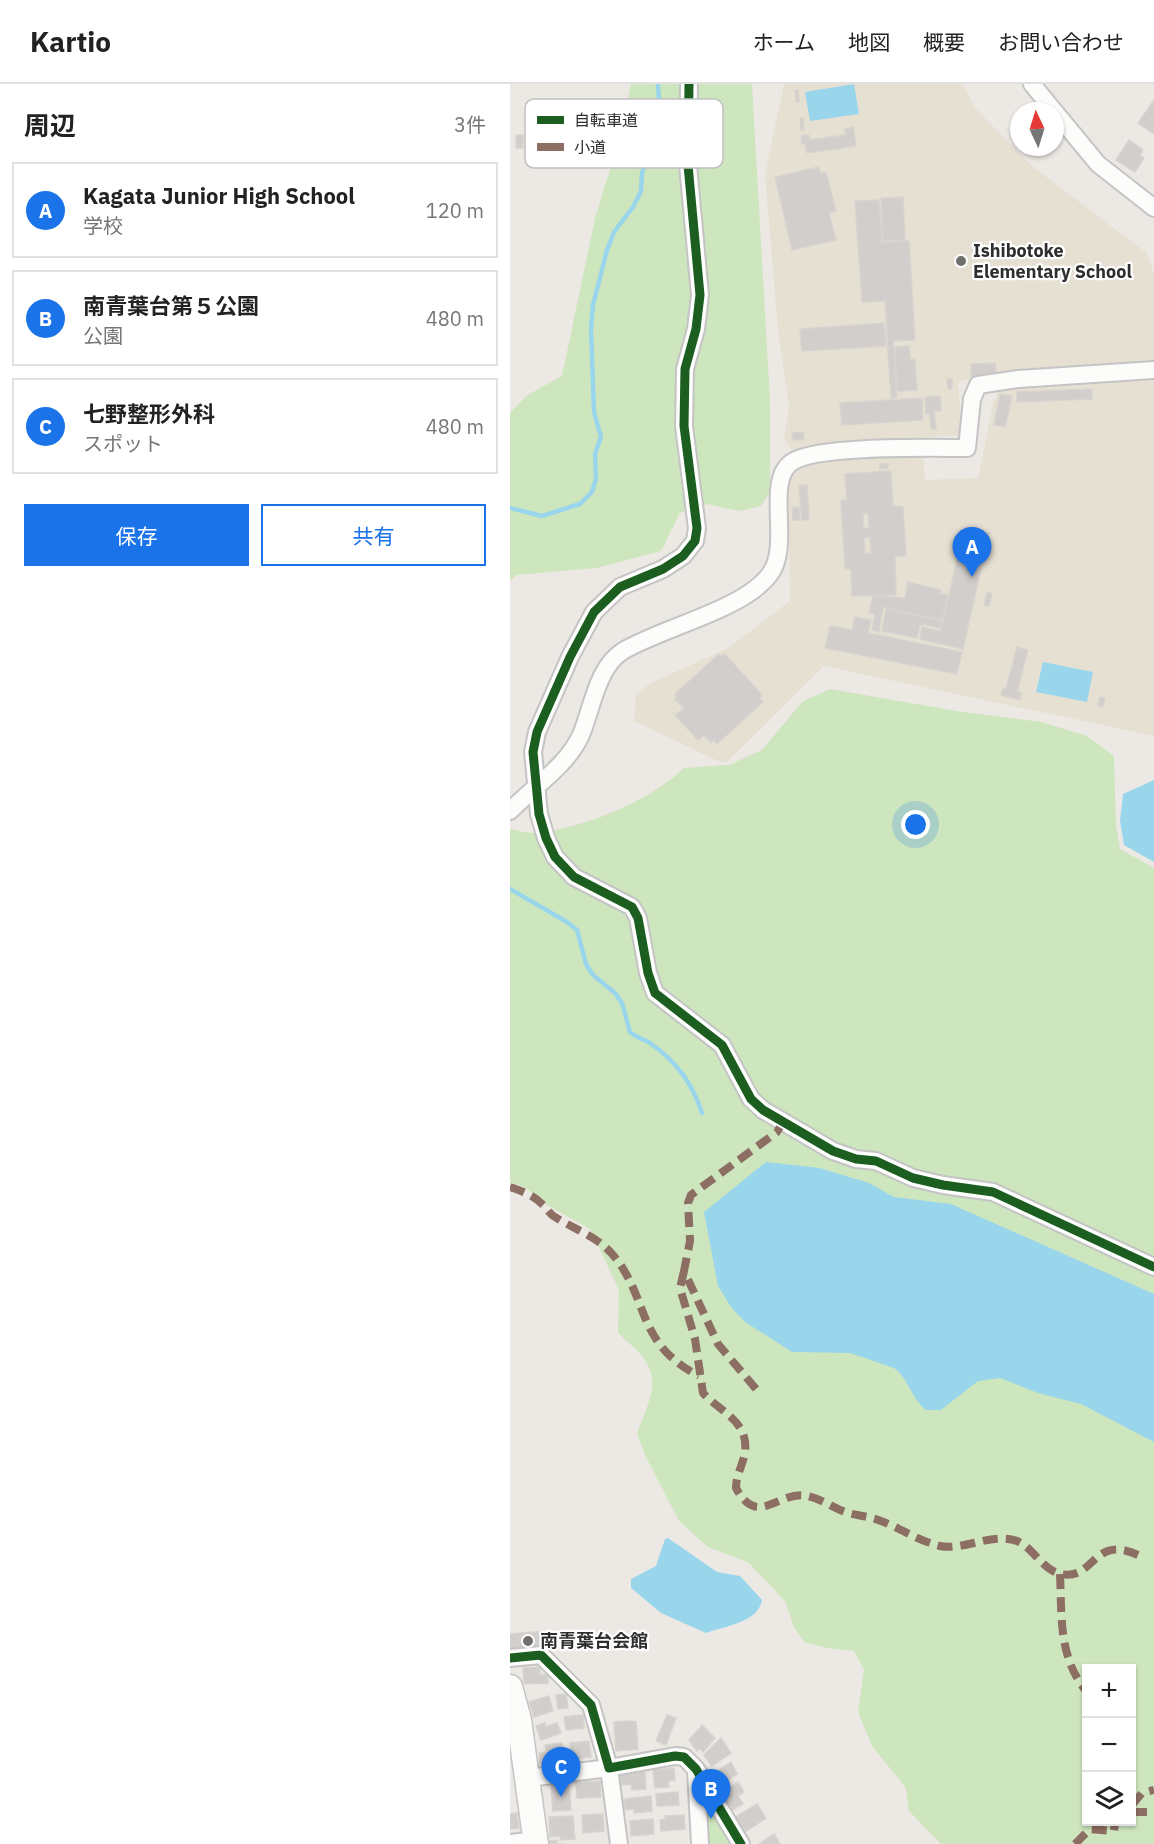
<!DOCTYPE html>
<html lang="ja">
<head>
<meta charset="utf-8">
<style>
  :root { --surface:#fff; --page:#f2f2f2; --text:#222; --muted:#767676; --line:#e0e0e0; --accent:#1a73e8 }
  body { margin:0; font-family:"IBM Plex Sans","Noto Sans JP",sans-serif; background:var(--page); color:var(--text) }
  .controls { position:absolute; right:18px; bottom:18px; display:grid; overflow:hidden; border-radius:0px; box-shadow:0 2px 4px #0004 }
  .controls button { width:54px; height:54px; display:grid; place-items:center; padding:0; border:0; border-bottom:2px solid var(--line); background:var(--surface); color:var(--text); font:30px sans-serif }
  .compass { position:absolute; left:500px; top:18px; width:54px; height:54px; border-radius:50%; background:var(--surface); box-shadow:0 2px 4px #0004; rotate:356deg }
  .you { position:absolute; left:406px; top:741px; width:21px; height:21px; margin:-15px; border:4px solid #fff; border-radius:50%; background:#1a73e8; box-shadow:0 0 0 9px #1a73e833 }
  .badge { display:grid; place-items:center; width:39px; height:39px; border-radius:50%; background:var(--accent); color:#fff; font-size:20px; font-weight:700 }
  .pin { position:absolute; translate:-50% -50px; filter:drop-shadow(0 2px 3px #0008) }
  .pin::after { content:''; position:absolute; top:32px; width:21px; height:18px; background:inherit; clip-path:polygon(0 0,100% 0,50% 100%) }
  .list { margin:0; padding:0; list-style:none }
  h2 { display:flex; justify-content:space-between; align-items:center; height:78px; margin:0; padding:0 24px; font-size:26px }
  h2 small { font-size:20px; font-weight:400; color:var(--muted) }
  .list li { display:grid; grid-template-columns:39px 1fr auto; gap:18px; align-items:center; box-sizing:border-box; height:96px; margin:0 12px 12px; padding:0 12px; border:2px solid var(--line); border-radius:0px }
  .list b { display:block; font-size:22px; white-space:nowrap }
  .list p { margin:0; font-size:20px; white-space:nowrap; color:var(--muted) }
  .list em { font-size:20px; font-style:normal; color:var(--muted) }
  .actions { display:flex; gap:12px; padding:18px 24px }
  .actions a { flex:1; padding:14px 0; border:2px solid var(--accent); border-radius:0px; text-align:center; font-size:21px; color:var(--accent) }
  .actions .main { background:var(--accent); color:#fff }
  .icon { flex:none; width:33px; height:33px; fill:none; stroke:currentColor; stroke-width:2; stroke-linecap:round; stroke-linejoin:round }
  .map { position:relative; flex:none; width:644px; height:1760px; overflow:hidden }
  header { display:flex; align-items:center; gap:36px; box-sizing:border-box; height:84px; padding:0 30px; background:var(--surface); border-bottom:2px solid var(--line) }
  header strong { font-size:28px }
  nav { display:flex; gap:33px; margin-inline-start:auto; font-size:21px }
  main { display:flex }
  aside { flex:1; background:var(--surface) }
  .map>svg:first-child { display:block }
  .education { fill:#e6e0d3 }
  .green { fill:#cee6be; fill-rule:evenodd }
  .water { fill:#99d6ec }
  .lines { fill:none; stroke-linecap:round; stroke-linejoin:round }
  .stream { stroke:#99d6ec; stroke-width:4.5 }
  .building { fill:#d1cecb; stroke:#d7d4d0; stroke-width:1.5; fill-rule:evenodd }
  .street-casing { stroke:#c5c4c5; stroke-width:20 }
  .secondary-casing { stroke:#c5c4c5; stroke-width:27 }
  .street { stroke:#fcfcfb; stroke-width:16 }
  .secondary { stroke:#fcfcfb; stroke-width:24 }
  .quiet { stroke:#8d6e63; stroke-width:8; stroke-dasharray:15 8; stroke-linecap:butt }
  .cycleway-casing { stroke:#fff; stroke-width:13 }
  .cycleway { stroke:#1b5e20; stroke-width:9 }
  .poi-dot { fill:#706f6e; stroke:#fff; stroke-width:2 }
  .labels { text-anchor:middle; stroke-width:4.5; stroke-linejoin:round; paint-order:stroke }
  .poi-label { font-size:18px; font-weight:bold; fill:#2e2e2e; stroke:#fff; text-anchor:start }
  .key { fill:#fff; stroke:#c0c0c0; stroke-width:1.5 }
  .key-label { font-size:16px; fill:#2e2e2e }
</style>
</head>
<body>
<header>
<strong>Kartio</strong>
<nav><a>ホーム</a><a>地図</a><a>概要</a><a>お問い合わせ</a></nav>
</header>
<main>
<aside>
<h2>周辺<small>3件</small></h2>
<ul class="list">
<li><span class="badge">A</span><div><b>Kagata Junior High School</b><p>学校</p></div><em>120 m</em></li>
<li><span class="badge">B</span><div><b>南青葉台第５公園</b><p>公園</p></div><em>480 m</em></li>
<li><span class="badge">C</span><div><b>七野整形外科</b><p>スポット</p></div><em>480 m</em></li>
</ul>
<div class="actions"><a class="main">保存</a><a>共有</a></div>
</aside>
<div class="map">
<svg width="644" height="1760" viewBox="0 0 644 1760">
  <rect width="100%" height="100%" fill="#ece8e4"/>
  <path class="education" d="M274 0H453L465 24 523 83 637 169 644 190V279L455 296 448 299 452 351 316 360 282 367 274 354 279 322 268 247 255 90Z
    M644 293V652L314 582 217 678H210L124 637 126 611 141 599 218 564 280 517 278 393 282 384 307 377 413 370 415 396 468 394 483 320 491 302Z"/>
  <path class="green" d="M121 0H242L260 317V408L251 422 229 427 197 420 170 429 151 467 86 484 7 491 0 496V329L16 312 52 292 85 134 113 43Z
    M320 605 452 628 531 638 577 652 604 672 606 740 610 765 644 784V1760H431L399 1727 396 1704 362 1662 348 1628 354 1586 344 1567 316 1564 294 1558 284 1543 275 1517 239 1479 198 1463 169 1437 136 1373 127 1350C136 1322 154 1297 131 1271 124 1262 115 1257 108 1248L109 1206 80 1145 37 1121 16 1104 0 1098V745C7 746 16 749 23 749 72 745 139 718 174 684L219 681 252 666 292 618ZM576 1584H622V1738H576Z
    M189 1696 228 1760H193Z"/>
  <path class="water" d="M344 0 349 30 300 37 295 8Z
    M533 578 583 588 577 618 526 608Z
    M644 696V778L614 761 610 737 613 710Z
    M256 1078 310 1084 359 1099 384 1113 441 1120 644 1210V1358L571 1320 528 1309 490 1294 468 1297 431 1326H416C402 1315 398 1294 384 1284L340 1269 282 1268 235 1238 221 1223 208 1202 194 1128Z
    M158 1454 207 1488 230 1492 252 1516C248 1539 214 1542 196 1549L151 1529 121 1504V1495L146 1482 155 1455Z"/>
  <g class="lines">
    <path class="stream" d="M0 424 32 432 70 420 82 408 86 395 85 370 91 353 84 328 81 244 83 221 97 166 104 148 123 123 131 107 132 89 141 65 149 16 148 0
      M0 805 57 838 67 846 76 880 83 891 105 909 112 919 120 948C126 953 133 955 140 959 167 978 182 999 192 1029"/>
  </g>
  <path class="building" d="M285 6H288L289 18H286Z
    M644 16V50L628 39Z
    M290 34H293L294 46H291Z
    M343 43 346 62 297 69 295 60H292L291 52 299 51V56L336 51 335 45Z
    M6 51H13V64H6Z
    M619 56 633 66 630 71 634 74 625 88 606 76Z
    M309 83 310 89 316 88 326 127 319 129 326 156 282 166 265 93Z
    M393 113 395 156 373 157 371 114Z
    M369 116 372 159 399 157 405 256 383 257 387 313 381 314 375 217 352 218 345 117Z
    M374 239 376 262 292 267 290 245Z
    M399 262 400 276 405 275 407 306 387 307 385 263Z
    M485 279 486 290 461 292V280Z
    M437 295H442V305H438Z
    M582 305V315L507 318V308Z
    M490 310 502 312 495 343 484 341Z
    M430 312 431 327H424L426 345H421L420 330H416L415 313Z
    M412 314 413 336 332 341 330 319Z
    M293 348 294 355 283 356 282 349Z
    M370 380H378V384L370 385Z
    M381 387 383 422 393 423 396 472 385 473 386 511 342 512 341 485H335L331 416H337L335 390ZM358 429 359 444H353V430ZM360 453 361 469 355 470 354 454Z
    M289 401H297L299 436H292Z
    M289 423 290 436H283L282 424Z
    M454 444 479 449 453 565 410 555 412 543 431 547Z
    M398 498 431 506 430 510 438 511 432 536 373 523 369 548 362 546 365 530 359 529 363 512 395 514Z
    M477 508 482 510 479 522 474 521Z
    M376 525 432 537 430 544 410 540 407 554 372 547Z
    M345 533 361 536 358 549 452 568 447 590 315 564 320 542 342 546Z
    M507 563 518 566 507 608 511 609 510 616 491 611 493 604 496 605Z
    M214 569 252 611 249 614 253 618 207 660 204 656 201 659 194 651 188 656 165 631 174 624 165 615 167 613 165 610 209 570 211 572Z
    M590 613 595 614 593 623 588 622Z
    M35 1547 36 1565 0 1568V1550Z
    M30 1583V1591L38 1590V1599L14 1600 13 1584Z
    M56 1610 58 1624 48 1625 46 1611Z
    M39 1612 43 1627 24 1633 19 1618Z
    M73 1631 74 1644 56 1646 54 1633Z
    M157 1631 166 1634 156 1661 146 1657Z
    M116 1637 126 1638 128 1665 106 1667 104 1638Z
    M35 1639 36 1643 47 1639 51 1649 31 1656 26 1642Z
    M192 1641 205 1654 193 1668 189 1664 187 1667 179 1656Z
    M211 1654 221 1669 202 1682 194 1671Z
    M79 1657 81 1673 62 1675 60 1659Z
    M52 1659 55 1677 30 1680 29 1669 36 1668 35 1661Z
    M221 1678 227 1690 209 1701 202 1690Z
    M164 1684 165 1696 158 1697 159 1703 145 1704 143 1686Z
    M135 1688 136 1705 122 1706 121 1700 110 1701V1690Z
    M90 1697 91 1713 67 1714 66 1698Z
    M228 1698 234 1708 228 1712 233 1720 222 1726 211 1709Z
    M59 1699 61 1726 43 1727 41 1700Z
    M168 1708 169 1721 147 1722 146 1710Z
    M141 1712 142 1727 124 1729V1725L115 1726 114 1715Z
    M247 1720 256 1734 235 1748 226 1733Z
    M7 1729 9 1744 0 1745V1730Z
    M93 1730 94 1747 73 1749 72 1731Z
    M174 1731 175 1745 151 1747 150 1736 155 1735V1732Z
    M63 1732 65 1755 50 1756V1752L40 1753 39 1733Z
    M143 1735 144 1750 121 1752 120 1737Z
    M264 1750 270 1760H249Z
    M47 1756V1760H56H36V1757Z"/>
  <g class="lines">
    <g class="street-casing">
      <path id="street" d="M179 0 178 81 190 211 186 245 175 285 174 342 187 444 185 457 173 472 153 485 110 503 84 528 60 573 27 648 23 668 29 730 36 754 45 773 64 793 122 823 128 834 138 889 145 909 212 961 241 1015 253 1026 323 1067 346 1075 366 1077 403 1094 433 1101 483 1108 644 1183
        M522 0 544 27
        M545 28 588 80 644 124
        M0 727C24 702 56 683 71 651 82 625 87 583 113 567 153 543 234 526 260 490 282 461 254 397 282 378 307 361 422 364 457 364L462 315 468 301 508 295 644 286
        M0 1574 31 1571 81 1621 99 1684 165 1672 174 1673 186 1685 231 1760
        M186 1686 190 1760
        M18 1694 99 1684 109 1760
        M0 1759 25 1756"/>
    </g>
    <g class="secondary-casing">
      <path id="secondary" d="M0 1603 9 1636 26 1760"/>
    </g>
    <use href="#street" class="street"/>
    <use href="#secondary" class="secondary"/>
    <path class="quiet" d="M0 1103C12 1107 23 1111 32 1120 37 1124 39 1130 45 1133 65 1146 87 1152 103 1171 140 1215 125 1259 189 1292
      M174 1187 170 1204 185 1255 193 1309C210 1328 239 1337 235 1368 233 1381 226 1391 226 1404 248 1445 268 1406 297 1412 311 1415 322 1423 335 1428 347 1432 359 1432 371 1437 390 1444 409 1457 430 1462 454 1467 482 1448 507 1457 524 1464 532 1486 551 1490 585 1497 582 1450 628 1471
      M246 1305 208 1260 174 1187 180 1157 178 1119 181 1111 267 1048 273 1038
      M550 1490C552 1532 548 1572 576 1607
      M622 1721 632 1709 644 1706
      M622 1728H644
      M565 1760 580 1745 604 1747 605 1738"/>
    <g class="cycleway-casing">
      <path id="cycleway" d="M179 0 178 81 190 211 186 245 175 285 174 342 187 444 185 457 173 472 153 485 110 503 84 528 60 573 27 648 23 668 29 730 36 754 45 773 64 793 122 823 128 834 138 889 145 909 212 961 241 1015 253 1026 323 1067 346 1075 366 1077 403 1094 433 1101 483 1108 644 1183
        M0 1574 31 1571 81 1621 99 1684 165 1672 174 1673 186 1685 231 1760"/>
    </g>
    <use href="#cycleway" class="cycleway"/>
  </g>
  <g class="poi-dot">
    <circle cx="451" cy="177" r="6"/>
    <circle cx="18" cy="1557" r="6"/>
  </g>
  <g class="labels">
    <g class="poi-label">
      <text x="463" y="173">Ishibotoke<tspan x="463" dy="21">Elementary School</tspan></text>
      <text x="30" y="1563">南青葉台会館</text>
    </g>
  </g>
  <rect x="15" y="15" width="198" height="69" rx="9" class="key"/>
  <rect x="27" y="32" width="27" height="8" fill="#1b5e20"/>
  <rect x="27" y="59" width="27" height="8" fill="#8d6e63"/>
  <g class="key-label">
    <text x="64" y="42">自転車道</text>
    <text x="64" y="69">小道</text>
  </g>
</svg>
<div class="controls">
<button>+</button>
<button>−</button>
<button><svg class="icon" aria-label="layers" viewBox="0 0 24 24"><path d="M12 4l9 5-9 5-9-5zM3 14l9 5 9-5"/></svg></button>
</div>
<svg class="compass" viewBox="-18 -18 36 36"><path d="M0-13l5 13h-10z" fill="#e53935"/><path d="M0 13l5-13h-10z" fill="#767676"/></svg>
<div class="you"></div>
<div class="pin badge" style="left:462px;top:493px">A</div>
<div class="pin badge" style="left:201px;top:1735px">B</div>
<div class="pin badge" style="left:51px;top:1713px">C</div>
</div>
</main>
</body>
</html>
